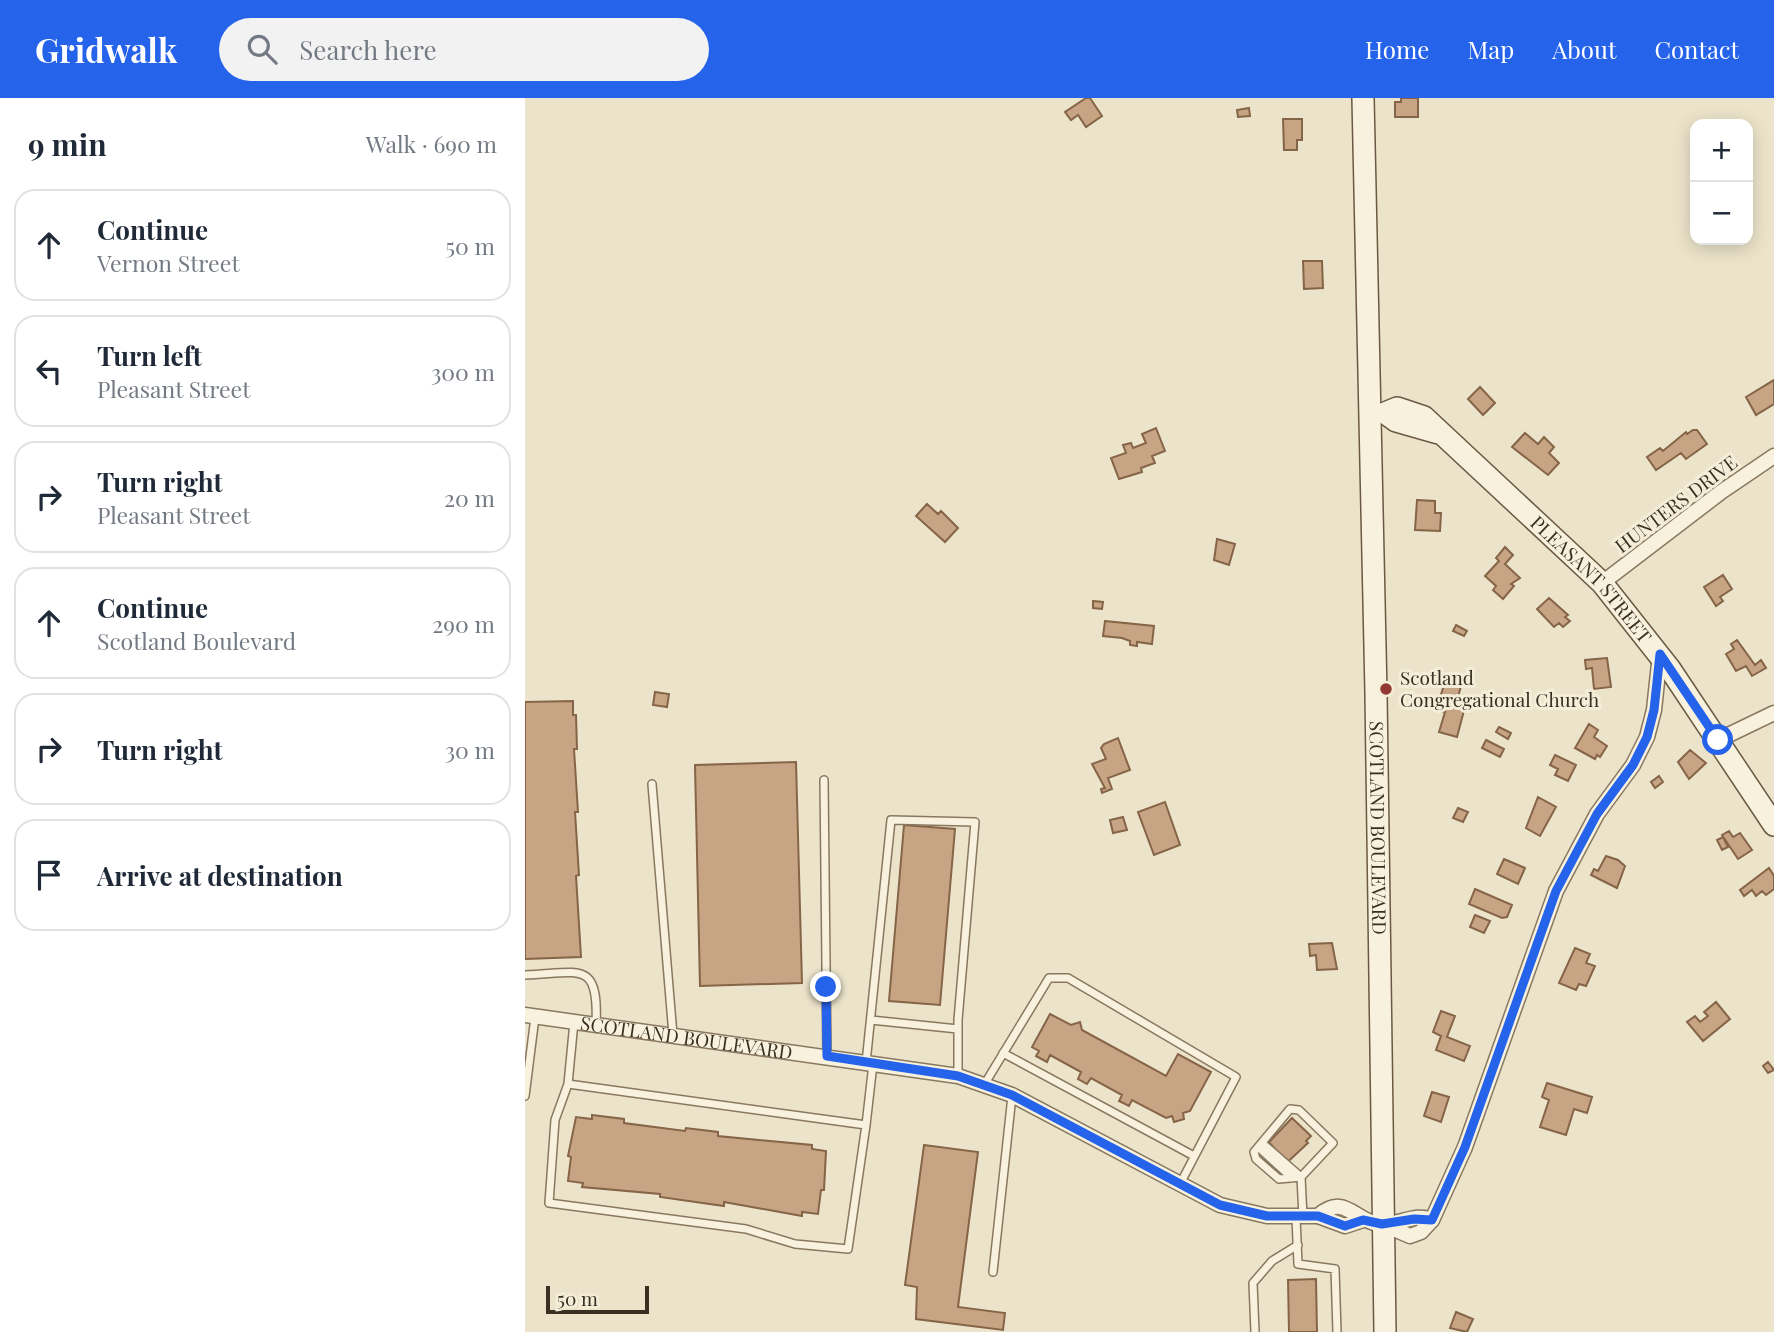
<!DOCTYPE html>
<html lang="en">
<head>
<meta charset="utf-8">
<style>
  :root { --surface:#fff; --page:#f2f2f3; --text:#1f2937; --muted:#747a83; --line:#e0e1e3; --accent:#2563eb }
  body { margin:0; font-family:"Playfair Display",serif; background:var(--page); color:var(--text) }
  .controls { position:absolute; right:21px; top:21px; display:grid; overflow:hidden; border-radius:14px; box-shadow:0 4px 18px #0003 }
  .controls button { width:63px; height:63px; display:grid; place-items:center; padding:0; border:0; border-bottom:2px solid var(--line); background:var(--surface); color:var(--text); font:35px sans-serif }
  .scale { position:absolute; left:21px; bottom:18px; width:103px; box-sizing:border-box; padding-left:7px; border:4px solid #392f22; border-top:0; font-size:19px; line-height:24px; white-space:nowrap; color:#392f22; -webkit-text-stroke:5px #f4eed9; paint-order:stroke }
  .stop { position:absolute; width:21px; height:21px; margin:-16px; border:5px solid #2563eb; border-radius:50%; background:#fff }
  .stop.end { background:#2563eb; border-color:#fff; box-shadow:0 2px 7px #0008 }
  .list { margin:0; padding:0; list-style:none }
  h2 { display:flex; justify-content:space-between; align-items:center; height:91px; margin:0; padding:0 28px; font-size:30px }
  h2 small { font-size:23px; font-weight:400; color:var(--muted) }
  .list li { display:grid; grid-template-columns:46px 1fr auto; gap:21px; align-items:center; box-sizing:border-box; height:112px; margin:0 14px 14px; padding:0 14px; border:2px solid var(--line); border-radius:21px }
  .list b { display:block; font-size:26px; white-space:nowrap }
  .list p { margin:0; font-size:23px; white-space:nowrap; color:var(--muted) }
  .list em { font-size:23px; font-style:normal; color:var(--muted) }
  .icon { flex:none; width:38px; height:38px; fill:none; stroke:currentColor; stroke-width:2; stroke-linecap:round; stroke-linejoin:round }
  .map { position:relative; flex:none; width:1249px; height:1234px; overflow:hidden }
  header { display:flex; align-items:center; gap:42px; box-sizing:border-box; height:98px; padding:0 35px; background:var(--accent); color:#fff }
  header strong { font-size:33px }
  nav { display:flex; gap:38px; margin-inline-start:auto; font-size:24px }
  .search { width:490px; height:63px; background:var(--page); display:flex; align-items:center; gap:18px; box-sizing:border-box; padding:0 24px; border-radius:38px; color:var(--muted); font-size:26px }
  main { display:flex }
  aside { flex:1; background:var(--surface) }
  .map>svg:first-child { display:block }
  .building { fill:#c7a483; stroke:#856447; stroke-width:2 }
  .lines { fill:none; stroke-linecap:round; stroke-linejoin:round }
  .service-casing { stroke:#88785f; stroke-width:10 }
  .minor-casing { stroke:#88785f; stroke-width:17 }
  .secondary-casing { stroke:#6a5942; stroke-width:24 }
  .service { stroke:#f7f1dd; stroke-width:7 }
  .minor { stroke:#f7f1dd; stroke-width:14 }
  .secondary { stroke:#f7f1dd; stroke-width:21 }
  .route { stroke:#2563eb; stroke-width:9 }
  .poi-dot { fill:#933933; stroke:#f4eed9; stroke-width:2.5 }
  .labels { text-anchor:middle; stroke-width:6; stroke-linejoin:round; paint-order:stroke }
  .street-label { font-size:19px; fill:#392f22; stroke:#f4eed9 }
  .poi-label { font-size:19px; fill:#392f22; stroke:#f4eed9; text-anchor:start }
</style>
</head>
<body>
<header>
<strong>Gridwalk</strong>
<div class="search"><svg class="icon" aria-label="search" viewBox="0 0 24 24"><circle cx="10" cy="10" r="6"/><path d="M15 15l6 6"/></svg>Search here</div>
<nav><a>Home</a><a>Map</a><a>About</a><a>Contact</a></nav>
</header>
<main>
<aside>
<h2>9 min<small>Walk · 690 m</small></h2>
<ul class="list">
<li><svg class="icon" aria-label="ahead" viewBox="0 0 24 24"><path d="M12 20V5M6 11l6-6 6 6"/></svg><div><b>Continue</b><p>Vernon Street</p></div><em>50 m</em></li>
<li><svg class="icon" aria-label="left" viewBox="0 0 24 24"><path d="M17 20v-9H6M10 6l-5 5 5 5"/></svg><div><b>Turn left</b><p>Pleasant Street</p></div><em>300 m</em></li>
<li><svg class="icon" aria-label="right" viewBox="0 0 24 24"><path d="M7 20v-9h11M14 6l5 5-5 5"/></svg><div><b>Turn right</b><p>Pleasant Street</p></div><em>20 m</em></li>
<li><svg class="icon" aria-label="ahead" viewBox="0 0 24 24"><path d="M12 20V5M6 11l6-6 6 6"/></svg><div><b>Continue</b><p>Scotland Boulevard</p></div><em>290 m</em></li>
<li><svg class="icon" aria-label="right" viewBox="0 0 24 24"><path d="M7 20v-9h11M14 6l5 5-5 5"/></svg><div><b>Turn right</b></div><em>30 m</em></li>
<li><svg class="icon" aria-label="arrive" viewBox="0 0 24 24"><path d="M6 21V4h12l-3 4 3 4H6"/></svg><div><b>Arrive at destination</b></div></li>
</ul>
</aside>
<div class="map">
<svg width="1249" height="1234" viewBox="0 0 1249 1234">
  <rect width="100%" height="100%" fill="#ece4ca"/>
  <path class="building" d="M561 0H565L577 18 561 29 553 17 546 22 540 14Z
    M876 0H893V19H870V4H876Z
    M724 10 725 18 713 19 712 12Z
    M758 21H777V42H772V52H759Z
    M778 163H797L798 190 779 191Z
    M1249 282V306L1231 317 1221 299Z
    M955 289 970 305 958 317 943 301Z
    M631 330 640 353 627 358 630 365 616 370 617 374 594 381 586 360 601 355 598 347 606 345 608 350 621 345 617 336Z
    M1168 332H1172L1182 346 1161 361 1156 355 1131 372 1122 359 1135 350 1138 353 1161 334 1162 336Z
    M1000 335 1013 346 1019 339 1029 349 1024 355 1034 365 1023 377 987 349Z
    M892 402 910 403V415H916L915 433 890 432Z
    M402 406 413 416 416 413 433 430 420 444 391 418Z
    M692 441 710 446 704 467 689 462Z
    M980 449 988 457 980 466 995 480 986 486 989 488 978 501 968 492 971 488 960 478 974 463 971 460Z
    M1198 477 1207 491 1195 499 1198 503 1191 508 1179 489Z
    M1024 500 1043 517 1040 519 1045 523 1038 529 1034 525 1029 529 1012 511Z
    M568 503 578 504 577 511 568 510Z
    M580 523 629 528 627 546 612 544V548L605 547V543L597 540 578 538Z
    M931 527 942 533 939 538 928 533Z
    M1212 542 1230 567 1236 562 1241 570 1227 578 1221 568 1211 573 1201 556 1209 551 1206 546Z
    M1082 560 1086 589 1069 591 1067 570 1061 571 1060 562Z
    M920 584 936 588 932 603 941 605 932 639 914 634 920 614 911 612Z
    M130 594 144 596 142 609 128 607Z
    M48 603V617H51L52 651H49L53 714H50L54 777 51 778 56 859 0 861V604Z
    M1064 626 1073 632 1069 639 1082 648 1075 659 1072 657 1070 661 1050 650Z
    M974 629 986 635 983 641 971 634Z
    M593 640 605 672 583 680 587 691 577 695 576 691 580 690 567 666 581 661 576 650 579 646Z
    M961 642 979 651 975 659 957 650Z
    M1165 652 1181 665 1164 681 1153 664Z
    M1030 657 1051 667 1043 683 1030 677 1033 671 1025 667Z
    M271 664 277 885 175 888 170 667Z
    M1134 678 1138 684 1130 690 1126 684Z
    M1013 699 1031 709 1015 738 1001 730Z
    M640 704 655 747 629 757 613 714Z
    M933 710 943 714 938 724 928 720Z
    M598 719 602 732 588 735 585 722Z
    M379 727 430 731 415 907 364 903Z
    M1204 733 1208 739 1215 735 1227 752 1213 761 1197 737Z
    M1198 739 1203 749 1197 752 1192 742Z
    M1081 758 1093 762 1100 768 1092 790 1066 777 1069 771 1073 773Z
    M979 761 1000 770 993 786 972 776Z
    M1244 770 1249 778V791L1241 797 1237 793 1231 798 1227 792 1219 798 1215 792Z
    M950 791 987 807 982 819 977 820 944 806Z
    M950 817 965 823 959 835 945 829Z
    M807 845 812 871 792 872 791 857 785 858 784 846Z
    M1050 850 1065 856 1061 865 1070 868 1061 888 1054 886 1051 892 1034 885Z
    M1191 904 1205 921 1178 943 1162 924 1170 918 1175 924 1183 918 1179 914Z
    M916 913 930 918 922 939 945 948 939 963 911 952 916 938 908 934Z
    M525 916 546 927 555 924 557 932 641 978 653 956 686 974 665 1013 658 1015 659 1021 649 1024 647 1018 641 1020 607 1002 604 1008 594 1003 597 997 566 980 562 986 553 981 556 974 525 957 522 964 511 958 514 953 507 949Z
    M1243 964 1249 972 1243 975 1238 968Z
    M1022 985 1067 999 1062 1015 1049 1011 1041 1037 1015 1029 1024 1002 1017 999Z
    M907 994 924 999 916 1024 899 1018Z
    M67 1017 99 1021V1025L160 1033 161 1030 193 1034V1038L287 1047V1051L301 1053 299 1092H296L293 1116 277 1114V1118L199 1104V1108L135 1099V1096L57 1089 58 1085 43 1083 46 1059 43 1058 51 1019 67 1021Z
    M767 1020 786 1038 781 1043 783 1045 753 1073 740 1061 750 1051 744 1044Z
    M399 1047 453 1054 433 1209 480 1215 478 1232 391 1221 392 1189 380 1187Z
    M791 1181 792 1234H764L763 1182Z
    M931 1214 948 1221 942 1234 925 1230Z"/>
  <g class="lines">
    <g class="service-casing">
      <path id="service" d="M299 682 302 958
        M127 686 148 937
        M0 877C55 875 74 861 71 927
        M346 922 433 931
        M49 924 43 986 341 1027 348 966
        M478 955 669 1058
        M341 965 366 722 450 724 433 922V977
        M43 986 30 1022 24 1105 221 1131 270 1146 323 1151 341 1027
        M459 987 524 880H543L711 979 655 1086
        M0 998 10 919
        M737 1045 776 1079
        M733 1049 767 1080
        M776 1079 754 1081 731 1061 729 1054 765 1011 774 1012 808 1045 776 1079 778 1119
        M771 1120 773 1166 810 1171 812 1234
        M468 1174 487 998
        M730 1234 728 1185 747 1163 773 1147"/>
    </g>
    <g class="minor-casing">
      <g id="minor">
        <path d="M1077 485 1196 394 1249 358"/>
        <path d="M1193 642 1249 615"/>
        <path id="s1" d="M0 917 433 978 487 997 695 1107 742 1118H793"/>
        <path d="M838 1122 820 1128 793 1118C819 1095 829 1122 853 1126 871 1129 890 1114 907 1122L896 1134 885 1138 857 1126"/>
        <path d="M907 1122 940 1049 1031 793 1072 716 1108 667 1122 639 1129 612 1135 556"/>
      </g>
    </g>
    <g class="secondary-casing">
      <g id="secondary">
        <path id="s2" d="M838 0 851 595 860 1234"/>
        <path id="s3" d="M913 335 871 323 860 315 872 310 899 319 1077 485 1145 571 1249 727"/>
      </g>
    </g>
    <use href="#service" class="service"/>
    <use href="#minor" class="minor"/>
    <use href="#secondary" class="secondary"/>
  </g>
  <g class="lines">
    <path class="route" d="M301 889 302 958 433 978 487 997 695 1107 742 1118H793L820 1128 838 1122 857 1126 889 1121 907 1122 940 1049 1031 793 1072 716 1108 667 1122 639 1129 612 1135 556 1193 642"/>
  </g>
  <circle class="poi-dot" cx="861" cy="591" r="7"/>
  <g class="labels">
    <g class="street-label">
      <text transform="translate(1151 406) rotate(-37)" y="7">HUNTERS DRIVE</text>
      <text dy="7" stroke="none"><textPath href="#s3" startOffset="332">PLEASANT STREET</textPath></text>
      <text dy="7" stroke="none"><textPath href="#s2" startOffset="730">SCOTLAND BOULEVARD</textPath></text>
      <text dy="7" stroke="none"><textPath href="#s1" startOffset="163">SCOTLAND BOULEVARD</textPath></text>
    </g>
    <g class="poi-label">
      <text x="875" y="587">Scotland<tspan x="875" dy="22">Congregational Church</tspan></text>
    </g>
  </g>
</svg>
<div class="controls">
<button>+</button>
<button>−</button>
</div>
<div class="scale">50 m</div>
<div class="stop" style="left:1193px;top:642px"></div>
<div class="stop end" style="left:301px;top:889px"></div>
</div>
</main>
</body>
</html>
